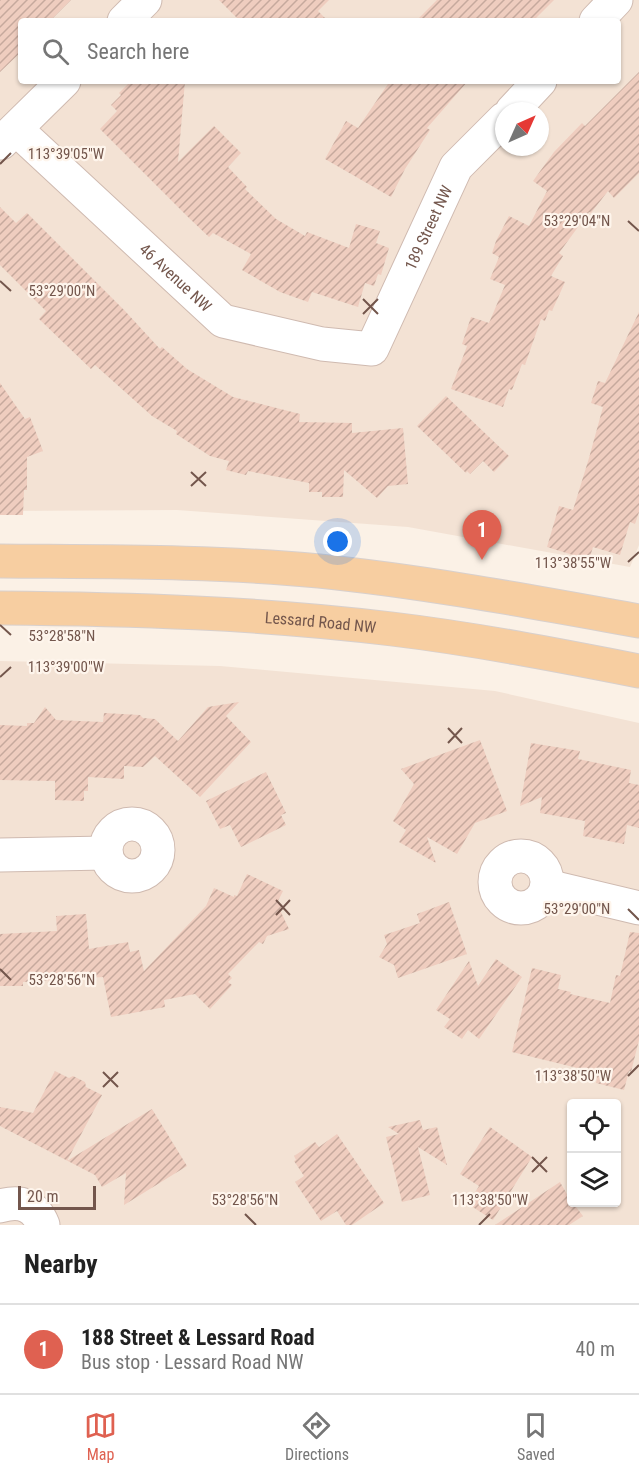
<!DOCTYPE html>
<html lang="en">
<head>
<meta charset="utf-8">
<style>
  :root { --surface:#fff; --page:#f6f6f6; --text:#222; --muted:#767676; --line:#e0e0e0; --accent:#df6151 }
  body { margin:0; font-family:"Roboto Condensed",sans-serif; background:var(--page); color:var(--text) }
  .controls { position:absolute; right:18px; bottom:18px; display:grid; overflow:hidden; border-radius:6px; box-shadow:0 2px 4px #0004 }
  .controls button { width:54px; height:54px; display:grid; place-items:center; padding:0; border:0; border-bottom:2px solid var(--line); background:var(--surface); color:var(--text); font:30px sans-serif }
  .compass { position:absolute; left:495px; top:102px; width:54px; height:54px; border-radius:50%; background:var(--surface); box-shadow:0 2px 4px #0004; rotate:45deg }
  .scale { position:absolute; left:18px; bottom:15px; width:78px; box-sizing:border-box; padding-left:6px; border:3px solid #73564c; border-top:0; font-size:16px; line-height:21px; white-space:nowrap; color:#73564c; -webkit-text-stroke:4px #fef5ec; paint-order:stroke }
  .you { position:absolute; left:338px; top:542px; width:21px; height:21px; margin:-15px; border:4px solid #fff; border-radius:50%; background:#1a73e8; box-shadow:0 0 0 9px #1a73e833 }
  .badge { display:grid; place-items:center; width:39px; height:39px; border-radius:50%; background:var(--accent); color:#fff; font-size:20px; font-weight:700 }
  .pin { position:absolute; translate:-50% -50px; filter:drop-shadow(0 2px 3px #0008) }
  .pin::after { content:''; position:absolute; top:32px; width:21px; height:18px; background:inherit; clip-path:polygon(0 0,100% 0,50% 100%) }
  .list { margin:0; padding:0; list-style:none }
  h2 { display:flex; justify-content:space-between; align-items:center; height:78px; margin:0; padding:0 24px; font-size:26px }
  h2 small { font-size:20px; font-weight:400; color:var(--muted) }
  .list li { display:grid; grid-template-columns:39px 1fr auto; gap:18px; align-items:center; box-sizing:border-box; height:90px; padding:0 24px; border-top:2px solid var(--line) }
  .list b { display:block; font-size:22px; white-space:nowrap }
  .list p { margin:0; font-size:20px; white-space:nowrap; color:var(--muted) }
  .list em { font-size:20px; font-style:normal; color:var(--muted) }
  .icon { flex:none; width:33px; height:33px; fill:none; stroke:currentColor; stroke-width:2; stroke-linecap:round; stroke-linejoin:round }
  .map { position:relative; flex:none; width:639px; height:1225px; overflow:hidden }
  .search { position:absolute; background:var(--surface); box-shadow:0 2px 4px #0004; left:18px; right:18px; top:18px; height:66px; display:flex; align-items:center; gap:15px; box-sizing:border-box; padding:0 21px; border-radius:6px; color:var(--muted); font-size:22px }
  .sheet { height:168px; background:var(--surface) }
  nav { display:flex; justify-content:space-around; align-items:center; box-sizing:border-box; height:84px; border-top:2px solid var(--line); background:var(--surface); font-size:16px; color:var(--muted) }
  nav a { display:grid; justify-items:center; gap:3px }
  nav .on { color:var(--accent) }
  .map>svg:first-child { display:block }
  .residential { fill:#f3e2d4; fill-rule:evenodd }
  .building { fill:url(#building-hatch) }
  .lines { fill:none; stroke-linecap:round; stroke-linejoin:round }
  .minor-casing { stroke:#cfbab0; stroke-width:35 }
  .major-casing { stroke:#d8d0cd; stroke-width:35 }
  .minor { stroke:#fff; stroke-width:33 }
  .major { stroke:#f7cea1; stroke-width:33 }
  .ticks { fill:none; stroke:#73564c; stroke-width:2 }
  .labels { text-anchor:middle; stroke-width:4.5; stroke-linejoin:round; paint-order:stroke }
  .street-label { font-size:16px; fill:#73564c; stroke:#fef5ec }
  .ticks-label { font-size:15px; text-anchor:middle; fill:#73564c; stroke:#fef5ec; stroke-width:4.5; stroke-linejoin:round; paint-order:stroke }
</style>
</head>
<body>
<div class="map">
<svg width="639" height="1225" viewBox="0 0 639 1225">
  <defs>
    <pattern id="building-hatch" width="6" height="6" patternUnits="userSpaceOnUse" patternTransform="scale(1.5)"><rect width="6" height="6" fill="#efcdbf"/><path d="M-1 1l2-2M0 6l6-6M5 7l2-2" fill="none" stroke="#c6a99d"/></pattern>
  </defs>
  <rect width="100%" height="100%" fill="#fbf1e6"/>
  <path class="residential" d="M0 0H639V545L630 567 408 527 177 510 0 511ZM21 21H618V81H21ZM504 111H540V147H504Z
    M0 661 220 666 495 691 639 723V1225H0ZM572 1104H616V1202H572Z"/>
  <path class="building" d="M0 0H71L50 21H21V52L0 72Z
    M219 0H329L318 11 328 21H240Z
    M437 0H554L533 21H416Z
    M639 72V173L614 198 608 191 591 213 589 212 559 253 563 256 551 276 565 282 552 311 549 310 545 321 541 319 525 365 522 364 512 390 509 389 503 407 451 389 467 346 462 344 471 317 489 323 505 285 490 279 499 257 492 253 496 241 509 216 529 226 547 191 533 181 554 152 582 123 585 126Z
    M131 81H185L178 162 214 126 241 153 228 167 247 187 245 189 276 219 305 236 307 232 349 248 356 224 380 231 376 243 389 248 381 275 378 274 374 286 365 283 358 307 312 292 308 302 280 292 242 270 251 254 213 233 209 237 189 218 100 129 117 111 111 105 121 95 119 93Z
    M390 81H468L427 128 430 130 405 169 391 197 325 159 346 121 358 128Z
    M0 207 16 223 27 213 125 311 160 349 162 347 187 369 233 397 300 414 299 422 352 423V433L403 428 408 484 388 486 377 498 344 470 343 497H322V492H309V483L248 471 246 475 226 470 229 461 210 456 176 434 177 431 152 416 95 365 91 369 39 319 46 311 0 265Z
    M639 312V512L635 524 630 522 620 555 593 547 589 560 547 547 559 506 573 510 589 458 603 407 591 403 598 381 605 383Z
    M0 383 25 419 30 417 43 451 27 457V490H24L23 515H0Z
    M446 396 509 456 494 472 483 461 470 474 467 471 466 473 417 426Z
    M239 702 226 716 251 742 200 797 155 756 143 767 124 766V779L88 777V791H84V801L55 800V781L0 780V725L27 726V723H34L45 707 56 720 103 722 104 713 140 715 143 718 155 719 178 741 208 707Z
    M480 740 507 811 475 823 457 854 427 837 436 863 399 842 406 830 393 821 414 784 401 769Z
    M531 743 580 751 578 759 631 770 629 783 639 785V828L627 825 624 844 583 836 585 821 540 813 542 797 520 806Z
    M266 772 286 813 281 815 286 825 241 847 230 825 220 829 206 801Z
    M247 874 283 891 277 903 282 905 280 910 289 929 267 936 263 944 259 942 228 974 232 978 228 982 232 985 210 1009 195 994 164 1000 165 1007 111 1017 103 977 23 982V986H0V934L57 931 56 916 86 914 89 949 128 942 130 952 139 950 144 971 206 906 214 888 234 897V895L237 896Z
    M449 902 467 954 398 978 394 965 379 957 387 944 384 935 420 923 417 914Z
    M630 932 639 933V1040L631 1072 629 1071 624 1090 596 1083 598 1073 512 1052 532 968 561 975 558 989 571 992 570 994 610 1003 616 975 620 976Z
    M496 959 522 977 479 1039 468 1030 462 1039 444 1027 450 1019 436 1010 469 961 478 986Z
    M55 1071 69 1078 73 1076 85 1082 86 1087 102 1095 67 1161 152 1109 187 1166 124 1205 126 1173 102 1187 95 1175 0 1126V1107L33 1113Z
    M420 1120 423 1130 437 1127 447 1165 418 1147 430 1195 402 1202 386 1137 399 1134 388 1127Z
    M490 1127 532 1157 493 1220 468 1204 479 1186 460 1174Z
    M337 1134 384 1203 352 1225H346L337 1211 321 1221 295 1182 304 1176 294 1161 296 1160 294 1156 315 1142 319 1147Z
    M560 1182 572 1203H573L583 1216 569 1225H495Z"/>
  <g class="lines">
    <g class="minor-casing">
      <g id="minor">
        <path d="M124 21 145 0"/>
        <path d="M596 21 616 0"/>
        <path d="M512 111 540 81"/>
        <path id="s1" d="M16 129 223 321 322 344 372 349 456 167 504 119"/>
        <path d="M1 143 64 81"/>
        <circle cx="132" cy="850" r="26"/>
        <path d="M0 855 106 853"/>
        <circle cx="521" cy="882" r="26"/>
        <path d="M547 886 639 908"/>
        <path d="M0 1206C21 1200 35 1205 43 1225"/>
      </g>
    </g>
    <g class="major-casing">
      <g id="major">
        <path d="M0 561C106 562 214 561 319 571 427 582 533 602 639 621"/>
        <path id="s2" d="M0 608C130 609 262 613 392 629 475 639 557 655 639 671"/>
      </g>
    </g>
    <use href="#minor" class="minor"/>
    <use href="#major" class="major"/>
  </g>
  <path class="ticks" d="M0 164 11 153M628 221 639 231M0 281 11 291M363 299 378 314M363 314 378 299M191 472 206 486M191 486 206 472M628 562 639 552M0 625 11 635M0 677 11 667M448 728 462 743M448 743 462 728M276 900 290 915M628 909 639 920M276 915 290 900M0 969 11 980M103 1072 118 1087M628 1076 639 1065M103 1087 118 1072M532 1157 547 1172M532 1172 547 1157M245 1214 256 1225M479 1225 490 1214"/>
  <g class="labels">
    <g class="street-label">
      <text dy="6" stroke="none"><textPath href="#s1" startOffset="568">189 Street NW</textPath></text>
      <text dy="6" stroke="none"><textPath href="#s1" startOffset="218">46 Avenue NW</textPath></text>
      <text dy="6" stroke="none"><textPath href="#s2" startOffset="321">Lessard Road NW</textPath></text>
    </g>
  </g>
  <g class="ticks-label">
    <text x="66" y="159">113°39'05"W</text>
    <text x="577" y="226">53°29'04"N</text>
    <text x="62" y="296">53°29'00"N</text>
    <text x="573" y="568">113°38'55"W</text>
    <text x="62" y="641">53°28'58"N</text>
    <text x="66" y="672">113°39'00"W</text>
    <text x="577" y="914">53°29'00"N</text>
    <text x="62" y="985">53°28'56"N</text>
    <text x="573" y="1081">113°38'50"W</text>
    <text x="245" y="1205">53°28'56"N</text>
    <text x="490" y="1205">113°38'50"W</text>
  </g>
</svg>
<div class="controls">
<button><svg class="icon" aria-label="locate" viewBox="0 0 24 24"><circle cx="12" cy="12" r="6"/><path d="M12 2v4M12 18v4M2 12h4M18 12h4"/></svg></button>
<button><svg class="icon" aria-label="layers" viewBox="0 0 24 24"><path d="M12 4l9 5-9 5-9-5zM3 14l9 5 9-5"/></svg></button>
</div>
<svg class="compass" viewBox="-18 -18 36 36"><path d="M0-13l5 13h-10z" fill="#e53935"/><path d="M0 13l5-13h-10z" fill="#767676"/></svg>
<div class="scale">20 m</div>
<div class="you"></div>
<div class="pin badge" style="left:482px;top:560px">1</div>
<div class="search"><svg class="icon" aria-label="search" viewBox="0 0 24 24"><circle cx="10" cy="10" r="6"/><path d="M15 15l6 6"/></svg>Search here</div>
</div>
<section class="sheet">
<h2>Nearby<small></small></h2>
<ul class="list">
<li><span class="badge">1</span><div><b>188 Street &amp; Lessard Road</b><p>Bus stop · Lessard Road NW</p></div><em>40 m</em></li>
</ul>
</section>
<nav>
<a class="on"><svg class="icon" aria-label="map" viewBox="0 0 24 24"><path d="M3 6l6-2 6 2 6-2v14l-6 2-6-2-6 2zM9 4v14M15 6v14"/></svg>Map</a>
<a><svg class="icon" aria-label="directions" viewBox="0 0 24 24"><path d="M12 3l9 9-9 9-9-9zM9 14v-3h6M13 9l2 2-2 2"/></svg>Directions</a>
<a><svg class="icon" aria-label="saved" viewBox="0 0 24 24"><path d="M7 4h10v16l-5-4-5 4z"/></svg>Saved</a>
</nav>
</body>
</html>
